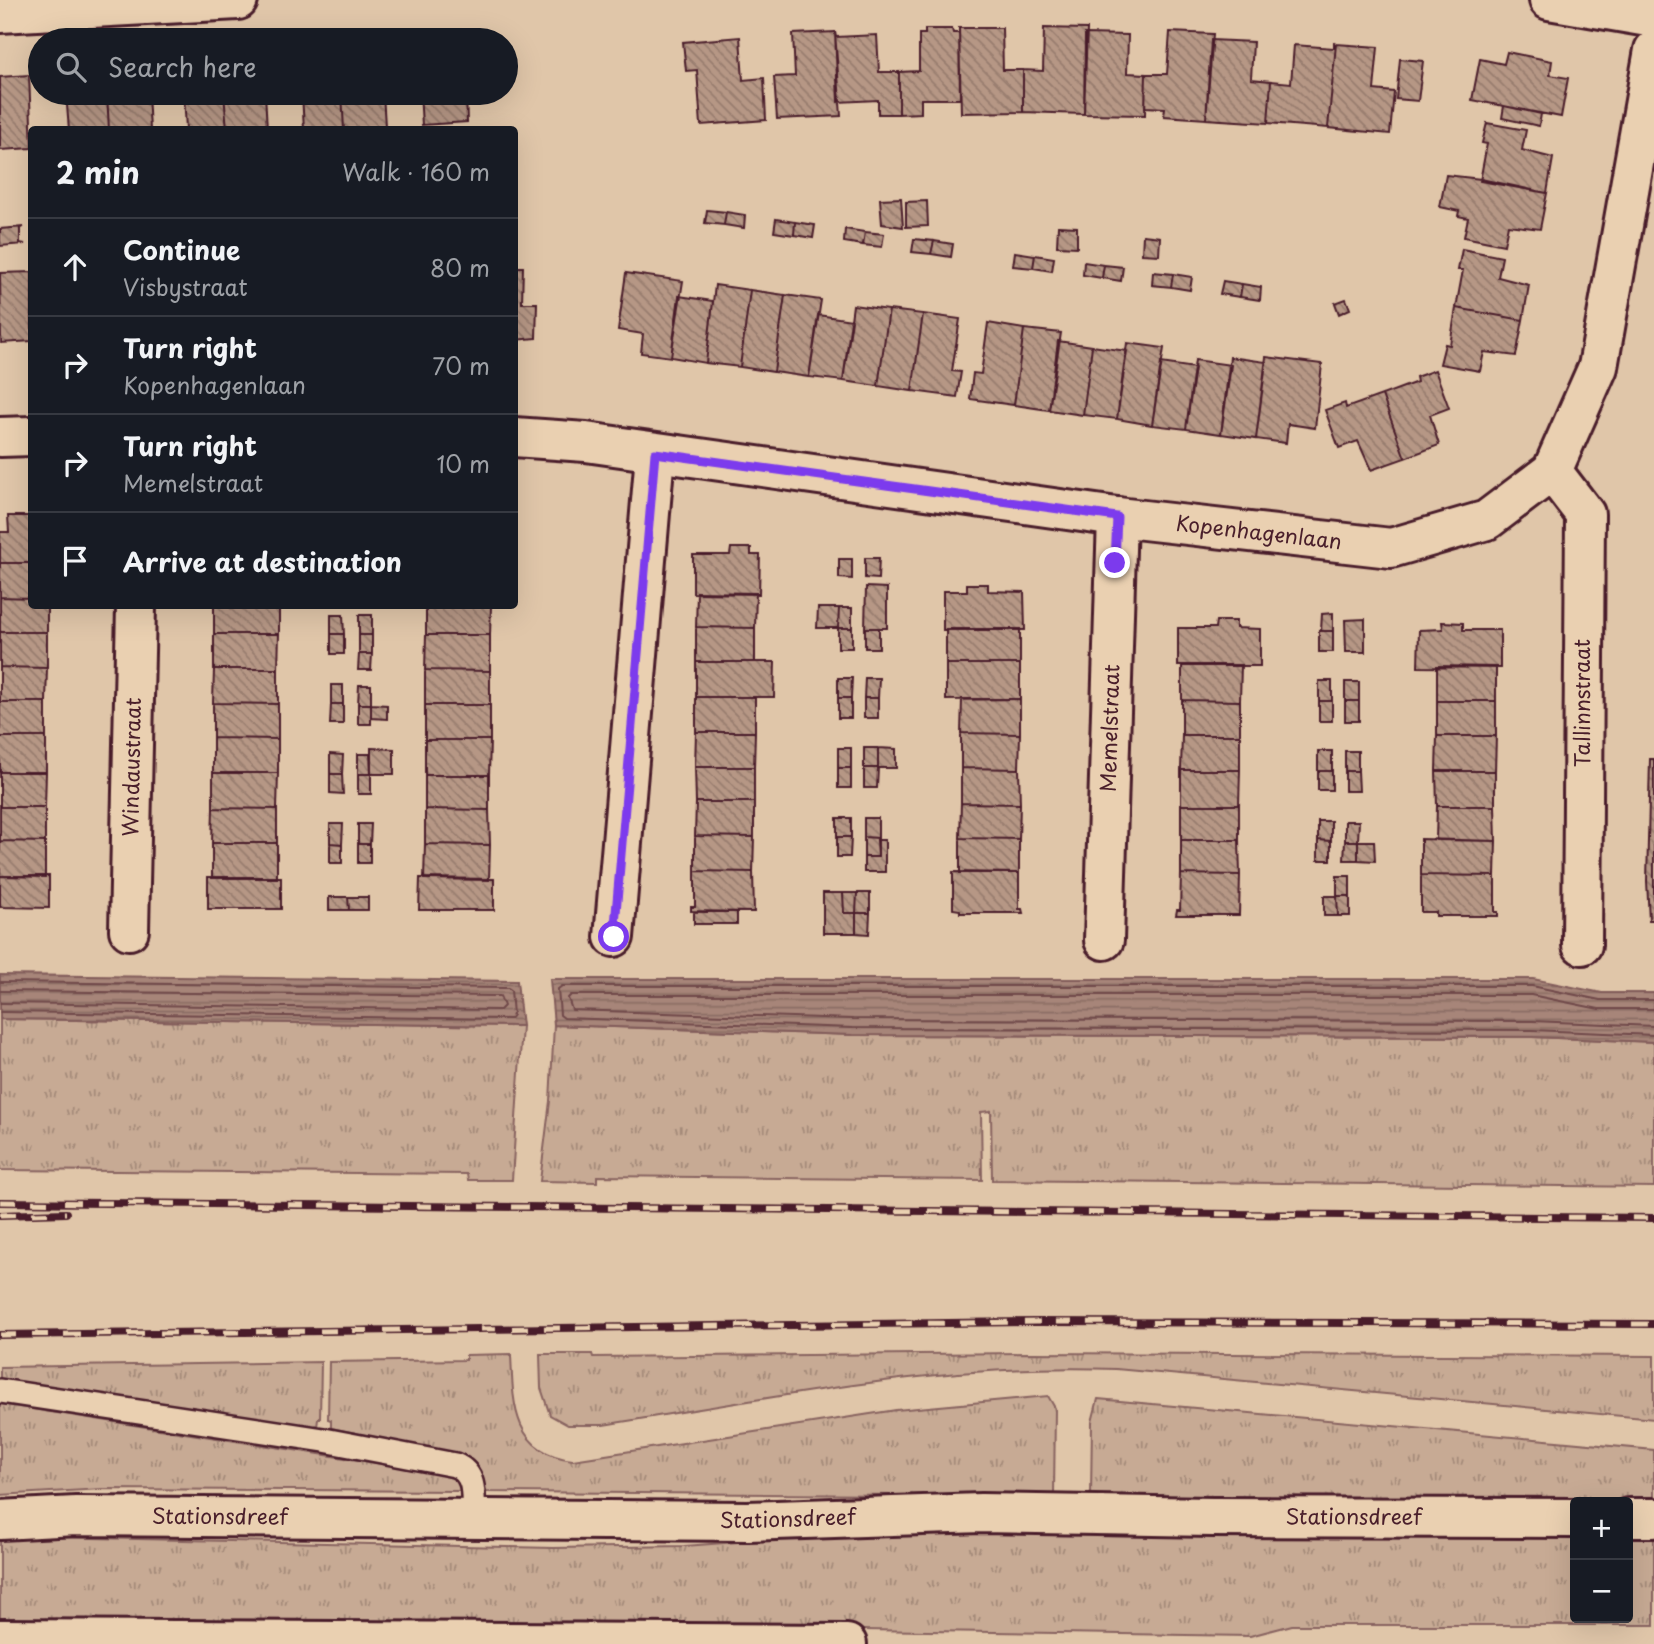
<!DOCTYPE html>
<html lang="en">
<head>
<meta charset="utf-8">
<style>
  :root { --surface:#171b24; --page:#242831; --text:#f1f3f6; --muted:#9ea1a6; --line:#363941 }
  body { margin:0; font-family:"Playpen Sans",sans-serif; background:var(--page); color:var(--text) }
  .controls { position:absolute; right:21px; bottom:21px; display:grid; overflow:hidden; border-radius:7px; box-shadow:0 7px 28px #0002 }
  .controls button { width:63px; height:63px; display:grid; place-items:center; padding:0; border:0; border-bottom:2px solid var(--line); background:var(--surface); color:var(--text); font:35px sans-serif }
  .stop { position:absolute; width:21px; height:21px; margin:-16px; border:5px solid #7c3aed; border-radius:50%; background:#fff }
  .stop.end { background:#7c3aed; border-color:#fff; box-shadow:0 2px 7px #0008 }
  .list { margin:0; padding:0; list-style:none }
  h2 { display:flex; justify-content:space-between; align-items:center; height:91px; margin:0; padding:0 28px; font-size:30px }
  h2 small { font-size:23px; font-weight:400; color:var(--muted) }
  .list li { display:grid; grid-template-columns:46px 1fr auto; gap:21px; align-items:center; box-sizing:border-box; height:98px; padding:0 28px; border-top:2px solid var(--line) }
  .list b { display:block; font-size:26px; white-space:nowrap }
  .list p { margin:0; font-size:23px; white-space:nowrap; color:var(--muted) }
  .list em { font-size:23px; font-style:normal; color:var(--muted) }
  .icon { flex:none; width:38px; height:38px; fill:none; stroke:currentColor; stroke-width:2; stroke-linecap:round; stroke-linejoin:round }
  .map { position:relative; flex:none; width:1654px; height:1644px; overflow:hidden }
  .search { position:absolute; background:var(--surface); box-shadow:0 7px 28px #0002; left:28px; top:28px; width:490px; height:77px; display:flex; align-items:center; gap:18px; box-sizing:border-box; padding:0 24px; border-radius:38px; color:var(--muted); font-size:26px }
  .panel { position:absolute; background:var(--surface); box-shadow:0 7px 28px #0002; left:28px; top:126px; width:490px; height:483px; border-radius:7px }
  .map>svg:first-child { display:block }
  .grass { fill:url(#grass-tufts); stroke:#886460; stroke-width:2 }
  .water { fill:url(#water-rules); stroke:#825c5a; stroke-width:2 }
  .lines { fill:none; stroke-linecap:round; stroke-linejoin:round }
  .shore { stroke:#6f484a; stroke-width:2 }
  .building { fill:url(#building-back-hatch); stroke:#4a1f2b; stroke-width:2 }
  .lane-casing { stroke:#4a1f2b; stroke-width:28 }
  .street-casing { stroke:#4a1f2b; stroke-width:44 }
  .secondary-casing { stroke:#4a1f2b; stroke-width:44 }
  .lane { stroke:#ead0b1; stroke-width:23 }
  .street { stroke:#ead0b1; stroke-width:38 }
  .secondary { stroke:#ead0b1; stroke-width:38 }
  .rail-casing { stroke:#4a1f2b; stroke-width:8 }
  .rail { stroke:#ead0b1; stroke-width:5; stroke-dasharray:16; stroke-linecap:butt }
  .route { stroke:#7c3aed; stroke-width:9 }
  .labels { text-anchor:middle; stroke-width:7; stroke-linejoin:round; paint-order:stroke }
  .street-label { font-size:21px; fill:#4a1f2b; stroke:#ead0b1 }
</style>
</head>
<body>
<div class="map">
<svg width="1654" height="1644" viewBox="0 0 1654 1644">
  <defs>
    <pattern id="grass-tufts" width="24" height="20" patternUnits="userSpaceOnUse" patternTransform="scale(1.75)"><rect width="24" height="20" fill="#c7aa94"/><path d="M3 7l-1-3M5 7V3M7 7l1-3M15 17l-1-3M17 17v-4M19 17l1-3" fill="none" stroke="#a48a79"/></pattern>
    <pattern id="water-rules" width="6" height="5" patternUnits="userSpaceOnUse" patternTransform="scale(1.75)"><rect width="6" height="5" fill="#a78579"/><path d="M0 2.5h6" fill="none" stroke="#8a6c63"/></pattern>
    <pattern id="building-back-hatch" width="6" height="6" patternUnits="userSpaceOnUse" patternTransform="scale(1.75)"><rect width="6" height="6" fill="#b69785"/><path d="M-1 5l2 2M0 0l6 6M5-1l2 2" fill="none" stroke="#967b6d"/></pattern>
  </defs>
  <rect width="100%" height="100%" fill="#e0c6a9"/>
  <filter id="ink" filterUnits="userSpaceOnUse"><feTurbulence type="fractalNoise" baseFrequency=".0143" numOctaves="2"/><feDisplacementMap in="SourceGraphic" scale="14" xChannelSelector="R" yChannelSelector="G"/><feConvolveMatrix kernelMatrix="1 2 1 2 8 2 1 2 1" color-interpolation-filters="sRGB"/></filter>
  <g filter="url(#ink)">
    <path class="grass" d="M0 1019 522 1026 512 1180H468L467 1174 0 1170Z
      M554 1025 853 1035 1532 1037 1654 1042V1187L992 1180 991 1111 981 1112 982 1180 597 1176V1182L540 1181 550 1101Z
      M1030 1353 1654 1356V1419L1116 1369C943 1362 773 1398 603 1425H568L550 1415 541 1388 540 1354H592L593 1357Z
      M511 1354C513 1402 512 1453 573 1460L896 1410 1048 1396 1055 1408 1054 1496 486 1492C478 1468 484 1465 458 1454L331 1428V1420L328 1419 329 1362 466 1360V1355Z
      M321 1362 320 1419H318L317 1427 0 1379V1367Z
      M1098 1399 1654 1450V1502L1091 1497 1092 1422Z
      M0 1404 440 1473 461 1482V1491L102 1489 0 1495Z
      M911 1529 1575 1532V1618H1628V1532H1654V1625H1292L1250 1636 797 1629 0 1627V1536L553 1548 684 1546Z"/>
    <path class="water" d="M0 975 517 981 522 1026 0 1019Z
      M550 979H1533L1602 993H1654V1042L1532 1037 853 1035 554 1025Z"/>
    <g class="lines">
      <path class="shore" d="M0 982 508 988 511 990 513 1015 510 1019 0 1012
        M0 991 500 996 504 1006 500 1010 0 1003
        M1654 1000H1600L1532 986H562L558 989 560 1015 564 1018 853 1028 1532 1030 1654 1035
        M1654 1009H1599L1531 995H571L568 998 572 1010 853 1019 1532 1021 1654 1026"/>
    </g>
    <path class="building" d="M959 28 960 99H921V113L899 114V72L919 71V34H925V29H952L953 33H959Z
      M959 28H1002L1003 70H1023V112L961 113Z
      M1044 28 1087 29 1084 114 1023 112V70L1043 71Z
      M835 32 836 37 877 35 879 72H899V114H878V100L838 102Z
      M835 32 841 116 777 119 774 77 795 76 793 34Z
      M1170 32 1213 34 1206 119 1164 116 1165 108 1145 107 1146 74H1167Z
      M1085 34 1128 35 1127 73 1146 74 1145 115 1084 114Z
      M740 37 743 80 764 78 766 120 701 125 697 70 686 71 683 42Z
      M1211 40 1253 42 1251 79 1271 81 1268 123 1206 119Z
      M1334 43 1336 44 1328 128 1268 123 1271 81 1291 83 1294 45 1334 48Z
      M1336 44 1378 47 1374 90 1394 92 1390 134 1328 128Z
      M1507 52 1552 61 1550 75 1568 78 1561 117 1472 100 1480 59 1504 64Z
      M1400 59 1423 61 1418 101 1396 99Z
      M29 75 32 148 0 150V77Z
      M66 93H107L109 130H69Z
      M107 93H148L150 130H109Z
      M184 93H224L227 130H186Z
      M224 93H265L267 130H227Z
      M302 93H342L344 130H304Z
      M342 93H383L385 126 344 130Z
      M420 93H466L467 122 422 125Z
      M1504 106 1541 114 1539 126 1502 118Z
      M1487 123 1526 130 1522 150 1553 158 1547 193 1480 181 1487 144 1482 143Z
      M1446 175 1481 179 1547 193 1540 229 1508 225 1504 245 1464 237 1468 218 1458 216 1459 211 1440 207Z
      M901 198 903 227 882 224 880 199Z
      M927 201 928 226 906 227V202Z
      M707 210 726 212 724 225 705 223Z
      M726 212 745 215 744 228 724 225Z
      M776 219 795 222 794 235 774 232Z
      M795 222 815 225 813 238 794 235Z
      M1058 226 1077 227V247L1057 246Z
      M24 227 20 228V243L25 244 0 246V229Z
      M845 229 865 232 863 245 844 242Z
      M865 232 884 234 882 247 863 245Z
      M1143 235 1160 237 1159 255 1142 254Z
      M914 239 934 241 931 254 912 252Z
      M934 241 953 244 951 257 931 254Z
      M1462 249 1502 257 1498 277 1529 285 1523 320 1456 308 1463 270H1458Z
      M1015 252 1035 255 1033 268 1013 266Z
      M1035 255 1054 258 1052 271 1033 268Z
      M1084 262 1104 265 1102 278 1083 275Z
      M1104 265 1123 267 1121 281 1102 278Z
      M514 267H523L522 303H537L536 338 514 340Z
      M32 272V341L1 343 0 273Z
      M1153 272 1173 274 1171 287 1152 285Z
      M626 273 683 281 671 357 641 353 643 334 618 330Z
      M1173 274 1192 277 1190 290 1171 287Z
      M1223 281 1242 284 1240 297 1220 294Z
      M1242 284 1261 287 1260 300 1240 297Z
      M715 285 750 290 740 367 706 363Z
      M750 290 785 295 774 372 740 367Z
      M785 295 821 300 809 377 774 372Z
      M679 296 713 301 706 363 671 357Z
      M1346 299 1350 309 1339 314 1335 303Z
      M853 305 889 310 878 386 843 381Z
      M1456 308 1523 320 1516 356 1484 352 1480 371 1440 364 1445 344 1450 345Z
      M889 310 923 314 912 391 878 386Z
      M923 314 960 319 952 371 961 372 957 397 912 391Z
      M818 315 852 320 843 381 809 377Z
      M988 323 1024 329 1014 405 970 399 973 373 981 374Z
      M1024 329 1061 333 1049 410 1014 405Z
      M1058 341 1092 346 1083 415 1049 410Z
      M1127 343 1164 348 1152 425 1117 419Z
      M1092 346 1127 351 1117 419 1083 415Z
      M1230 357 1266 362 1256 439 1221 434Z
      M1266 357 1322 364 1315 428 1288 424 1286 443 1256 439Z
      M1195 360 1231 365 1221 434 1186 429Z
      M1161 363 1195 368 1186 429 1152 425Z
      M1435 370 1449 408 1430 415 1439 445 1405 458 1382 395 1417 382 1416 377Z
      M1382 395 1405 458 1371 470 1358 441 1339 448 1325 410 1345 403 1346 408Z
      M8 516H32V563H0V532H9Z
      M731 548H751V555H760L759 594 693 593V555H730Z
      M865 558H879L878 579 865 578Z
      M839 559H852V579L839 578Z
      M0 563H32V598L0 597Z
      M967 584H988V591L1024 592 1025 630H943V591H967Z
      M866 587 887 588V628H865Z
      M697 592 756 593 755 628 696 627Z
      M0 597 32 598V606H47V632H0Z
      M214 606H279V634H214Z
      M426 606H491L490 635H426Z
      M818 608H839L838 628H817Z
      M839 608H852V628H838Z
      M1333 613V631H1321L1322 614Z
      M331 615H343L344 634H331Z
      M359 615H372V635H359Z
      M1365 619V652H1346L1345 620Z
      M1216 621H1236V628L1260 629V666H1178V628H1215Z
      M1442 622 1463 623V630H1500V668L1418 667 1419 630 1443 629Z
      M696 627 755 628V662H696Z
      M838 628H852V648H838Z
      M865 628H879V648H865Z
      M946 629H1020V664H946Z
      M1319 631H1333V652H1319Z
      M0 632H47V668L0 667Z
      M214 634H279L278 669H214Z
      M331 634H344V654H331Z
      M359 635H372V654H359Z
      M426 635H490V671L425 670Z
      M359 654H372L371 670H358Z
      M696 662H775L774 697H696Z
      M946 664H1020V699L946 700Z
      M1182 665H1241L1240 701 1182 700Z
      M1437 666 1496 667V701H1437Z
      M0 667 47 668 46 702H0Z
      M214 669H278V704L213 703Z
      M425 670 490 671V705H425Z
      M838 678H852L851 698H838Z
      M865 678H879L878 698H864Z
      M1319 681H1332V701H1319Z
      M1345 682H1359V701H1345Z
      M331 685H343V704H331Z
      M359 685H371V704H358Z
      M696 697H755V732H696Z
      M838 698H851V718H838Z
      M864 698H878V718H864Z
      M962 699H1020V734L961 733Z
      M1182 700 1240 701V735H1182Z
      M1319 701H1332V721H1319Z
      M1345 701H1359V721H1345Z
      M1437 701H1496V736H1437Z
      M0 702H46V737H0Z
      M213 703 278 704V739L213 738Z
      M331 704H343V724H330Z
      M358 704H371V724H358Z
      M371 704 387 705V719L371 718Z
      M425 705H490V740H425Z
      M696 732H755L754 767H695Z
      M961 733 1020 734 1019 769 961 768Z
      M1182 735H1240V770H1181Z
      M1437 736H1496L1495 771H1436Z
      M0 737H46V772H0Z
      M213 738 278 739V773H213Z
      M425 740H490L489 775H425Z
      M371 748 394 749V774H371Z
      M838 748H851V768H838Z
      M864 748H878V768H864Z
      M878 748 896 749V768H878Z
      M1318 751H1332V771H1318Z
      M1345 751H1358V771H1345Z
      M330 754 343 755 342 774H330Z
      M358 754H370L371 774H358Z
      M1650 759H1654V920H1649L1647 881Z
      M695 767H754V802H696Z
      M838 768H851V788H838Z
      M864 768H878L877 788H864Z
      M961 768 1019 769 1020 804 961 803Z
      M1181 770H1240L1239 805H1181Z
      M1318 771H1332V790H1318Z
      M1345 771H1358L1359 791H1345Z
      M1436 771H1495V806H1437Z
      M0 772H46L45 807H0Z
      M213 773H278L277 809 213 808Z
      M330 774H342L343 794 330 793Z
      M358 774H371V794H358Z
      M425 775H489V810L425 809Z
      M696 802H754V837L695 836Z
      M961 803 1020 804 1019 839 960 838Z
      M1181 805H1239V840H1181Z
      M1437 806H1495L1496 841 1436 840Z
      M0 807H45V842L0 841Z
      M213 808 277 809V843H212Z
      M425 809 489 810 490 845 425 844Z
      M837 818H851V837H837Z
      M864 818H878V838L864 837Z
      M1318 821H1331V841L1318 840Z
      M1345 821H1359L1358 841H1345Z
      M330 824H343L342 844 330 843Z
      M358 824H371L370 844H358Z
      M695 836 754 837 753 872 695 871Z
      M837 837H851L850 857H837Z
      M864 837 878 838V857H864Z
      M960 838 1019 839V873H960Z
      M1421 839 1496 841 1495 876 1421 875Z
      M877 840H885V872H864V857H878Z
      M1181 840H1239L1240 875 1181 874Z
      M1318 840 1331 841V860H1318Z
      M0 841 45 842V877L0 876Z
      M1345 841H1358V860H1344Z
      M1358 841H1374L1375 861 1358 860Z
      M212 843H277V878H212Z
      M330 843 342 844V863H330Z
      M358 844H370V863H358Z
      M425 844 490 845 489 880 424 879Z
      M695 871 753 872 754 912 691 911V907H695Z
      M953 872 1019 873V909H1022L1023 913H960V910L953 909Z
      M1181 874 1240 875 1239 915H1176L1177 910H1180Z
      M1421 875 1495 876V912H1498V916H1436V912H1421Z
      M0 876H49V908L0 907Z
      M1337 876H1350V896H1337Z
      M208 877H281V909H208Z
      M420 878 494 879V910H419Z
      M823 893H843L844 913H856V933H823Z
      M843 893H857L856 913H844Z
      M857 893H870V913H856Z
      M1324 896H1337L1338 916H1324Z
      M1337 896H1350V916H1338Z
      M329 897H348L349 910H329Z
      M348 897H368V910H349Z
      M694 912H737V924H694Z
      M856 913H870L869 934 856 933Z"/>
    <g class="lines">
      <g class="lane-casing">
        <path id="lane" d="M0 1391 324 1440 455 1465C477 1474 473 1497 473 1518"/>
      </g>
      <g class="street-casing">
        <g id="street">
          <path d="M1549 0 1654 18"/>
          <path d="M0 13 238 0"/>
          <path d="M0 437 32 436"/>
          <path id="s1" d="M514 437 586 442 1117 517 1391 548 1487 520 1552 471 1598 367 1654 50"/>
          <path d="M1552 471 1585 514 1582 945"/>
          <path id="s2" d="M129 930 136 606"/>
          <path d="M614 937 655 454"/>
          <path id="s3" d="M1104 940 1117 517"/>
        </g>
      </g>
      <g class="secondary-casing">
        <g id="secondary">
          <path d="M1628 1518H1654"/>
          <path id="s4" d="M0 1520 76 1516 748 1521 981 1513 1212 1517 1575 1518"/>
          <path d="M0 1639 847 1644"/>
        </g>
      </g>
      <use href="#lane" class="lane"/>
      <use href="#street" class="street"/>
      <use href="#secondary" class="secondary"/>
      <g class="rail-casing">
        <path id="rail" d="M0 1202 1654 1218
          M0 1215 66 1213
          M0 1335 1035 1322 1654 1324"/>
      </g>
      <use href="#rail" class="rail"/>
    </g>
  </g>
  <g class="lines" filter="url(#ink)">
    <path class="route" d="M614 937 655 453 1117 517 1115 563"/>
  </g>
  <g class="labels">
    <g class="street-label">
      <text dy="7" stroke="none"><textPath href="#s1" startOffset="751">Kopenhagenlaan</textPath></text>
      <text transform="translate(1583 703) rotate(-90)" y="7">Tallinnstraat</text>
      <text dy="7" stroke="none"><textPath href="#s3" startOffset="212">Memelstraat</textPath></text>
      <text dy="7" stroke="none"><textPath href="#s2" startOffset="163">Windaustraat</textPath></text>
      <text dy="7" stroke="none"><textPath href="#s4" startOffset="220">Stationsdreef</textPath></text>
      <text dy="7" stroke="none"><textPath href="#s4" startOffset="788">Stationsdreef</textPath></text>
      <text dy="7" stroke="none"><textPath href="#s4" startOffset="1354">Stationsdreef</textPath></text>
    </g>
  </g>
</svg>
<div class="controls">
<button>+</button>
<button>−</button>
</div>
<div class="stop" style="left:614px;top:937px"></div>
<div class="stop end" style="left:1115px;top:563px"></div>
<div class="search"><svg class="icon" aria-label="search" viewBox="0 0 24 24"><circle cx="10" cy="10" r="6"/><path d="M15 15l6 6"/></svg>Search here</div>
<section class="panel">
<h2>2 min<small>Walk · 160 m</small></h2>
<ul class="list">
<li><svg class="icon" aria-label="ahead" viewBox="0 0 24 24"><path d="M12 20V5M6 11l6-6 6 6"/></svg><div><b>Continue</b><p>Visbystraat</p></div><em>80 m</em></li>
<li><svg class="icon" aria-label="right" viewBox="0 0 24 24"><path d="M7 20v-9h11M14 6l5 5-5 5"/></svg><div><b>Turn right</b><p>Kopenhagenlaan</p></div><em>70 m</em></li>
<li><svg class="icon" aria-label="right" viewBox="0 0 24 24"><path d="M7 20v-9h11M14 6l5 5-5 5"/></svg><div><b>Turn right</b><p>Memelstraat</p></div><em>10 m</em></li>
<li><svg class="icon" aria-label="arrive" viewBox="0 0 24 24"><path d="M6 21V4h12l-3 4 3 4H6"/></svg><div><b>Arrive at destination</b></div></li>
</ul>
</section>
</div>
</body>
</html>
